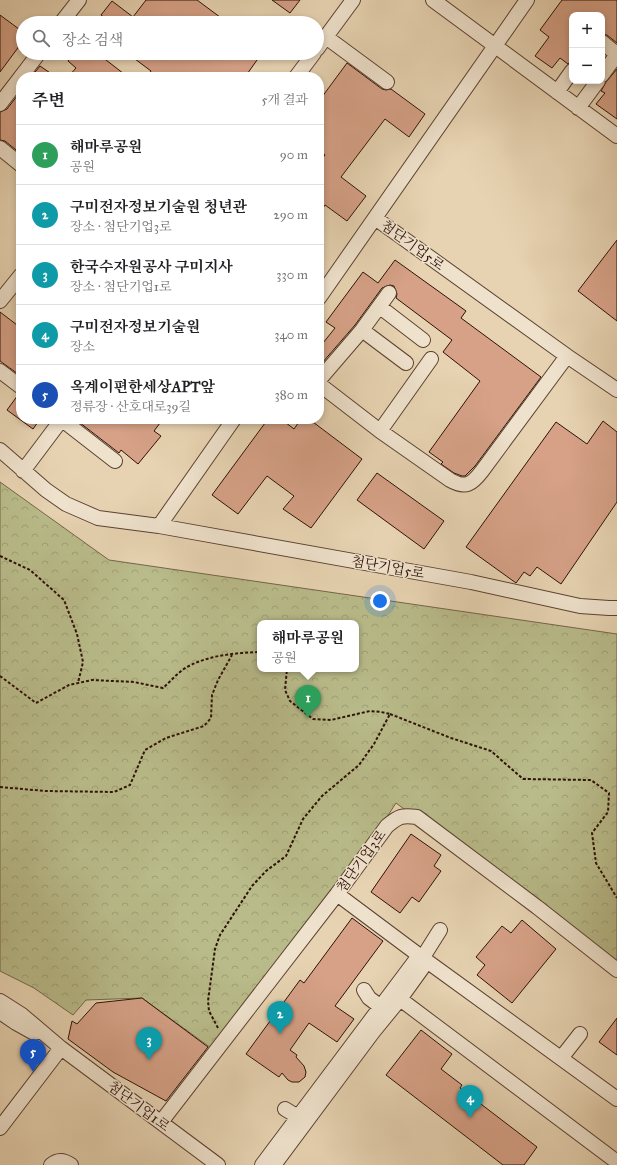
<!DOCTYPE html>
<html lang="ko">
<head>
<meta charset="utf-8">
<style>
  :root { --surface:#fff; --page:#f2f2f2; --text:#202124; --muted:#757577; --line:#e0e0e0; --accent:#8f2418 }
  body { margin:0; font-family:"IM FELL Great Primer","Noto Serif KR",serif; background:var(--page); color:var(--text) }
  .controls { position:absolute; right:12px; top:12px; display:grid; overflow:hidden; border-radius:8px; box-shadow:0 2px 6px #0003 }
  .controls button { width:36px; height:36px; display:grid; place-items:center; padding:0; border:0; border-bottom:1px solid var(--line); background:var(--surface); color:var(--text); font:20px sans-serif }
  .you { position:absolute; left:380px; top:601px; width:14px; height:14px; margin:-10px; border:3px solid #fff; border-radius:50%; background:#1a73e8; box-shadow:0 0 0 6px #1a73e833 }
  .badge { display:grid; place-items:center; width:26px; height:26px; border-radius:50%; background:var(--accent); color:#fff; font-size:13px; font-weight:700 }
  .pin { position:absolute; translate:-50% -33px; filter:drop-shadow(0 1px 2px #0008) }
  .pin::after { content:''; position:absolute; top:21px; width:14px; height:12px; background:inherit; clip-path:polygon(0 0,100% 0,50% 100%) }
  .popup { position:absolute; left:257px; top:620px; width:102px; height:52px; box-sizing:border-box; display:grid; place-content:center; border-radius:8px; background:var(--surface); filter:drop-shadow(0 1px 3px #0005); font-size:13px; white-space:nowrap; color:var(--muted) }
  .popup b { font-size:15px; color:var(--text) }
  .popup::after { content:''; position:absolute; left:50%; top:100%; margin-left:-8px; border:8px solid transparent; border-top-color:var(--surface) }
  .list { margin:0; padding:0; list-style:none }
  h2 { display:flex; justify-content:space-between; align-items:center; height:52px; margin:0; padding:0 16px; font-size:17px }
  h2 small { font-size:13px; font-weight:400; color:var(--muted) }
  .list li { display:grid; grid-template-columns:26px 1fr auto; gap:12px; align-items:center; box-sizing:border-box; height:60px; padding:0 16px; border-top:1px solid var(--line) }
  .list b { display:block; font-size:15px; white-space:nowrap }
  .list p { margin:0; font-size:13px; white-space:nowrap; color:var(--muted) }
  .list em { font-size:13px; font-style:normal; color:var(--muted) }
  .icon { flex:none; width:22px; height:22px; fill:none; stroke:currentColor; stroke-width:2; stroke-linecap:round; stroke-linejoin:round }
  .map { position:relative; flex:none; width:617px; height:1165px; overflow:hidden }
  .search { position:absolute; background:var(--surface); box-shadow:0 2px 6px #0003; left:16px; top:16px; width:308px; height:44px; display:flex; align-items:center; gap:10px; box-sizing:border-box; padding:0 14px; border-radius:22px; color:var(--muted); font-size:15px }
  .panel { position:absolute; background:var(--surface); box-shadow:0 2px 6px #0003; left:16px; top:72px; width:308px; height:352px; border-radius:16px }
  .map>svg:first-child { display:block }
  .park { fill:url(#park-crowns); stroke:#746648; fill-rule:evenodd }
  .building { fill:#d6a187; stroke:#2e1106 }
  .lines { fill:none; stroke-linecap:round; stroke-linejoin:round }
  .minor-casing { stroke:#5c4231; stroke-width:16 }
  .path { stroke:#2e1106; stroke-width:2; stroke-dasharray:3 2; stroke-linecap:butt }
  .minor { stroke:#efe2cd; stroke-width:14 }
  .labels { text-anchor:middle; stroke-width:3; stroke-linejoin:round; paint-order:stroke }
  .street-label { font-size:14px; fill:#2e1106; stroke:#efe2cd }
</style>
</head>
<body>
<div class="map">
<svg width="617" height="1165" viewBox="0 0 617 1165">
  <defs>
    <pattern id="park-crowns" width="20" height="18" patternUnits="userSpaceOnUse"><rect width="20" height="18" fill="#b9bb8a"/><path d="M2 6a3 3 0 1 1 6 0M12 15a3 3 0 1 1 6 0" fill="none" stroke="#9fa076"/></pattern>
  </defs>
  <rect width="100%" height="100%" fill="#e7d3b2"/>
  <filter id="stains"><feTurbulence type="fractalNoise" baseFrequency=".005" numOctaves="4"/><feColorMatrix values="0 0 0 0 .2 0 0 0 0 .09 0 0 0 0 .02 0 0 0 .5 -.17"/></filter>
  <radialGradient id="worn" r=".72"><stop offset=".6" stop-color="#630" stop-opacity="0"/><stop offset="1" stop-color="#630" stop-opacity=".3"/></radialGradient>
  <path class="park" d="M0 482 109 560 617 634V967L396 803 337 894 211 1048 142 998 86 1000 73 1015 34 988 0 971ZM260 623H356V669H260Z"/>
  <path class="building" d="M146 0H197L228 23H111L101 15 112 1 133 17Z
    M272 0H300L290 13Z
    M562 0H617V43L607 35 602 34V15H572V59L569 63 568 64 560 58 552 68 535 56 549 37 540 30Z
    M0 15 23 32V41L0 72Z
    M74 53H97L128 77H68L76 68 68 61Z
    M127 53H262L245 77H147L151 71Z
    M347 63 382 89 386 90 391 89 425 114 409 137 385 119 341 177 366 196 347 221 325 205 319 214V163L325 155 319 150V101Z
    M40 66 56 77H31Z
    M617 69V119L596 104 605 93 601 91 606 82Z
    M21 91V154L5 141 0 140V112L7 109Z
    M617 240V321L578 291Z
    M395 260 466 311 461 318 541 377 475 466 465 476H462L454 473 441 464 443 462 429 452 480 381 443 352 452 340 396 298 397 294 394 286 390 285 382 288 355 325 322 363 319 361V348L335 328 326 322 363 272 378 283Z
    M0 312 21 328V376L0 361Z
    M18 395H21V419H40L33 429 7 410Z
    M75 419H163L154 431 161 436 138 464 121 450 119 453Z
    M268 419H281L294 429 301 419H309L362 459 311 528 283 509 294 496 267 476 238 514 212 495Z
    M603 421 617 432V502L561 584 537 567 530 576 524 572 516 583 466 547 556 422 587 444Z
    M377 473 444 521 424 549 357 500Z
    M411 834 441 855 434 866 441 871 419 902 412 897 400 913 371 892Z
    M352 918 383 941 335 1006 354 1019 337 1042 309 1023 290 1050 297 1055 296 1057 304 1066 306 1072 305 1077 299 1082H292L288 1080 282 1073 279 1077 246 1054 300 980 304 983Z
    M522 920 556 949 512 1003 477 975 485 965 476 957 502 926 511 933Z
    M142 998 208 1047 166 1101 113 1072 68 1039 72 1021 77 1024 96 1003Z
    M617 1018V1055L599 1042Z
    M421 1030 452 1054 441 1069 462 1085 460 1088 537 1147 524 1165H503L386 1075Z"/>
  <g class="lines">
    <g class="minor-casing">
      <path id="minor" d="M433 0 617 136
        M61 23 79 0
        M326 37 387 82
        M602 42 613 51 615 57 602 75
        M317 49 353 0
        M296 77 314 53
        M557 92 572 71
        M0 104 39 53
        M578 108 598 81
        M0 148 21 165
        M375 218 567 356
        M319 298 527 0
        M0 301 21 275
        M380 307 423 340
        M362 330 406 363
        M0 371 21 387
        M319 380 362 330 389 293
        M319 384 380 431 450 480C466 489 472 484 482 471L567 356 617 390
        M61 419 115 461
        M380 431 431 359
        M0 450 46 490 66 504 98 518 159 526 471 582 580 606 609 608H617
        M23 471 62 419
        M159 526 234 419
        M337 894 424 959 617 1099
        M423 957 440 930
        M364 990 369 998 381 1007
        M400 999 617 1162
        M0 1001 22 1015 61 1048 218 1165
        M0 1012 16 1023 34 1033
        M562 1057 580 1034
        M285 1109 305 1121
        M161 1122 337 894 387 826C399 816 402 815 417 817L537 907 617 970
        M0 1128 61 1048
        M51 1165C58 1159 64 1160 71 1165
        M262 1165 415 961 424 959 423 967 400 999 373 1032 274 1165"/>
    </g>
    <path class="path" d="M0 556 30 570 64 600 77 634 83 662 78 683
      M0 676 36 703 69 685 92 680 134 682 163 688C171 681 178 672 187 667 209 655 235 653 260 652
      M390 714 451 738 491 751 523 779 591 780 609 793 608 812 592 833 596 863 617 898
      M0 787 45 791 114 792 130 785 145 750 166 738 204 726 211 718 212 695 218 680 232 655
      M218 1028 209 1011 208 1001 215 949 220 935 252 886 266 871 286 856 303 819 322 796 359 765 374 744 390 714 381 712 370 711 331 720 313 719 290 701 285 690 287 669"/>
    <use href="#minor" class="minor"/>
  </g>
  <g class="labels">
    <g class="street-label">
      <text transform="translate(413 245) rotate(36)" y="5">첨단기업5로</text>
      <text transform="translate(388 567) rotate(10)" y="5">첨단기업5로</text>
      <text transform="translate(361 861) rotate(-54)" y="5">첨단기업3로</text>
      <text transform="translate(139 1106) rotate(37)" y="5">첨단기업1로</text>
    </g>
  </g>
  <rect width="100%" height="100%" filter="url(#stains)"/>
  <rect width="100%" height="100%" fill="url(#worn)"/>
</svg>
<div class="controls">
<button>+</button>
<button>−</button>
</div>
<div class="you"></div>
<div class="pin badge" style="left:308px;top:718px;background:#2e9e5b">1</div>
<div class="popup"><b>해마루공원</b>공원</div>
<div class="pin badge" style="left:280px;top:1034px;background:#0f9aa8">2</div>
<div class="pin badge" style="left:149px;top:1060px;background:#0f9aa8">3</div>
<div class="pin badge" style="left:470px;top:1118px;background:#0f9aa8">4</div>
<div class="pin badge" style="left:33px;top:1072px;background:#1a4fb4">5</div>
<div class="search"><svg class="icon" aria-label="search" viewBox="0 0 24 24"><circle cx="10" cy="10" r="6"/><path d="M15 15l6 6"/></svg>장소 검색</div>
<section class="panel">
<h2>주변<small>5개 결과</small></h2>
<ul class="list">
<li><span class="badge" style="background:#2e9e5b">1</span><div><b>해마루공원</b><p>공원</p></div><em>90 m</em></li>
<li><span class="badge" style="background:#0f9aa8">2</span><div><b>구미전자정보기술원 청년관</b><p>장소 · 첨단기업3로</p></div><em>290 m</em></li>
<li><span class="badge" style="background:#0f9aa8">3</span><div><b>한국수자원공사 구미지사</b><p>장소 · 첨단기업1로</p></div><em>330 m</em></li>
<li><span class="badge" style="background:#0f9aa8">4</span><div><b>구미전자정보기술원</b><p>장소</p></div><em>340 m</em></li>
<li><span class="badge" style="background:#1a4fb4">5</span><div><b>옥계이편한세상APT앞</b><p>정류장 · 산호대로39길</p></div><em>380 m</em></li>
</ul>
</section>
</div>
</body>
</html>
